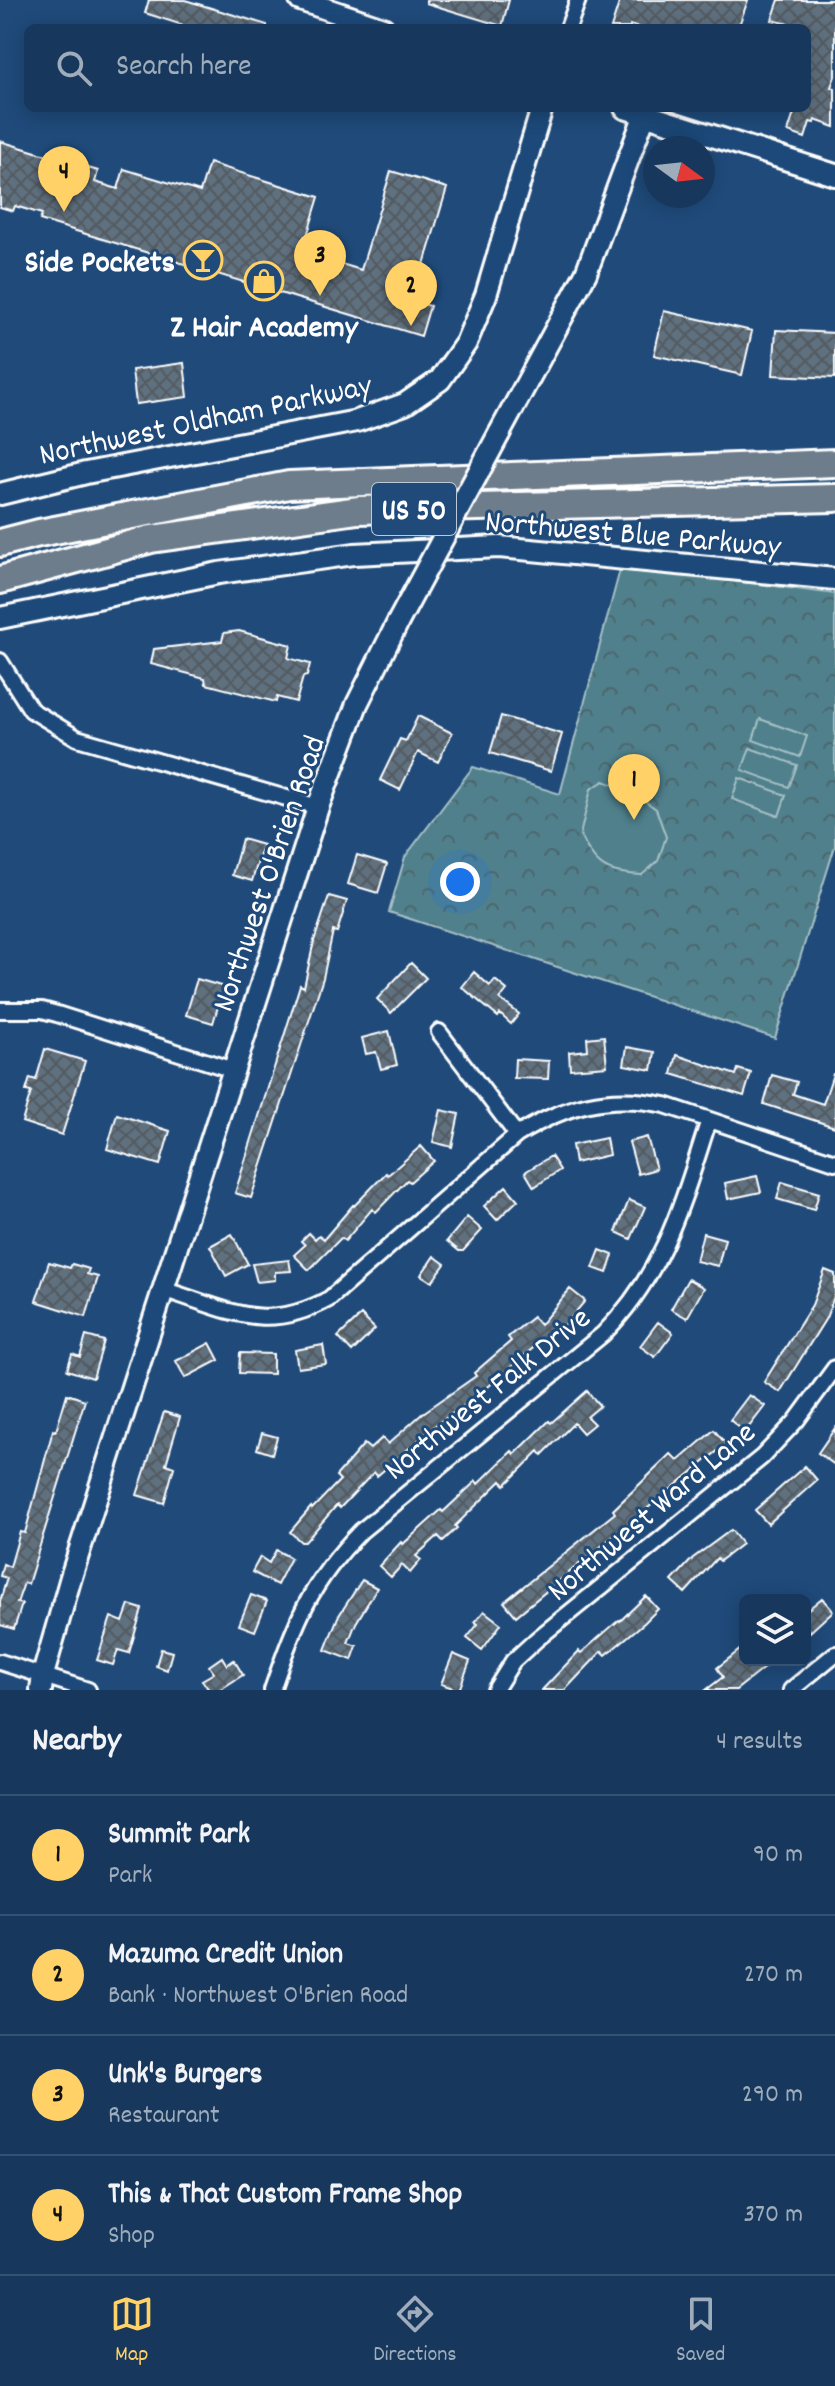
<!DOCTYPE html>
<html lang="en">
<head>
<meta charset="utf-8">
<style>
  :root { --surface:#17385c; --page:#203f62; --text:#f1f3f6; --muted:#9eacbb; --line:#365272; --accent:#ffd166 }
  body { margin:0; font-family:Dekko,sans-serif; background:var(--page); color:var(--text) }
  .controls { position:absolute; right:24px; bottom:24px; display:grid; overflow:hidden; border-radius:12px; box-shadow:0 4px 20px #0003 }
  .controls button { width:72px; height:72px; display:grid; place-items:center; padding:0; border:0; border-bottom:2px solid var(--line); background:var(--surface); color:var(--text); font:40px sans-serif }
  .compass { position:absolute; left:643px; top:136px; width:72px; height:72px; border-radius:50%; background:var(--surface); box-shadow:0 4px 20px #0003; rotate:105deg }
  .you { position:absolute; left:460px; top:882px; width:28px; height:28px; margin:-20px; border:6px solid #fff; border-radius:50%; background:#1a73e8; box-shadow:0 0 0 12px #1a73e833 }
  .badge { display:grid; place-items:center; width:52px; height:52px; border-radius:50%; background:var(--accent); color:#111; font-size:26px; font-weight:700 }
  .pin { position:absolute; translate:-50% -66px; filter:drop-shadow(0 2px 4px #0008) }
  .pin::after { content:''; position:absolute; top:42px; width:28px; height:24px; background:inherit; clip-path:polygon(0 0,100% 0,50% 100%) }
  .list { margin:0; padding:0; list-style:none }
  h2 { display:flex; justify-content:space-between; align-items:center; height:104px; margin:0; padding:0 32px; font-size:34px }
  h2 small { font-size:26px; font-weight:400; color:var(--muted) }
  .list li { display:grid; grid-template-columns:52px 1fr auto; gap:24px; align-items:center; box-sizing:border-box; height:120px; padding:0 32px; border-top:2px solid var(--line) }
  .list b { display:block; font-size:30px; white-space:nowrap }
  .list p { margin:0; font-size:26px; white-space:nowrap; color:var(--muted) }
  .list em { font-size:26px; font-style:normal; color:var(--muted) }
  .icon { flex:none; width:44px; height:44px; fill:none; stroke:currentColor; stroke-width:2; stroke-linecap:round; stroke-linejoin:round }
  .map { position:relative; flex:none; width:835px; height:1690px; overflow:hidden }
  .search { position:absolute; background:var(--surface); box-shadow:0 4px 20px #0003; left:24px; right:24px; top:24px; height:88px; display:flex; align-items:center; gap:20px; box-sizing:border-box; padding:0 28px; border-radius:12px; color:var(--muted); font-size:30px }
  .sheet { height:584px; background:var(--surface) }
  nav { display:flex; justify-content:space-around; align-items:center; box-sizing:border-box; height:112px; border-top:2px solid var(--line); background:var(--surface); font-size:22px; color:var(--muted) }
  nav a { display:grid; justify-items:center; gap:4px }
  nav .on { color:var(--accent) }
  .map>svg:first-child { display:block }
  .park { fill:url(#park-crowns); stroke:#a7c0c6; stroke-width:2 }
  .pitch { fill:#4f808c; stroke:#a7c0c6; stroke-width:2 }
  .building { fill:url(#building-cross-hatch); stroke:#fff; stroke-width:2 }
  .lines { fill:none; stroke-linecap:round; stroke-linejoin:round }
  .street-casing { stroke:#fff; stroke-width:20 }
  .secondary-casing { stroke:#fff; stroke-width:26 }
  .highway-casing { stroke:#fff; stroke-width:32 }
  .street { stroke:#1f4a7a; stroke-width:14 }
  .secondary { stroke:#1f4a7a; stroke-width:20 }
  .highway { stroke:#6d7d8c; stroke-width:26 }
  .secondary-bridge-casing { stroke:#fff; stroke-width:26; stroke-linecap:butt }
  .secondary-bridge { stroke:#1f4a7a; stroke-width:20 }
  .labels { text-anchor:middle; stroke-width:6; stroke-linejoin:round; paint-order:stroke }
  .shield { fill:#1f4a7a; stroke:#bcc9d7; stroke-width:2 }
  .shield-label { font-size:30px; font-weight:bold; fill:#fff }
  .poi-label { font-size:32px; font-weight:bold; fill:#fff; stroke:#1f4a7a; text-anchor:end }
  .street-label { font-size:32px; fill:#fff; stroke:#1f4a7a }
</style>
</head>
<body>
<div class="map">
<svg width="835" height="1690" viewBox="0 0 835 1690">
  <defs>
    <pattern id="park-crowns" width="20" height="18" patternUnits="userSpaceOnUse" patternTransform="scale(2)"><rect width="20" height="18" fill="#4f808c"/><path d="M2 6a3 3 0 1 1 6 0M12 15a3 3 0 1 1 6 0" fill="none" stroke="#4e666c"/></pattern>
    <pattern id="building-cross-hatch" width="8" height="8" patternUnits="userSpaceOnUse" patternTransform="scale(2)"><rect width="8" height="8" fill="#5e6f7f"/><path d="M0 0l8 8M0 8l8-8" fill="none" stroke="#535a60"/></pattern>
  </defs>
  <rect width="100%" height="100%" fill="#1f4a7a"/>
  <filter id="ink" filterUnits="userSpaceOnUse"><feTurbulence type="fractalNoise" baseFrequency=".0125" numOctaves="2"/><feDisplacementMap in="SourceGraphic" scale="16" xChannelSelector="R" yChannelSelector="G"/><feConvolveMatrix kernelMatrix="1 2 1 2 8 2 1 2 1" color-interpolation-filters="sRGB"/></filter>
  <g filter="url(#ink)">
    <path class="park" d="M621 566 835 594V846L775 1038 389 912 405 857 473 767 560 794Z"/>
    <path class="pitch" d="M760 719 807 736 800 757 753 740Z
      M750 748 797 765 789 787 742 770Z
      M739 778 786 795 779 816 732 799Z
      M604 781 635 794 656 809 666 837 658 861 642 875C605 873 597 868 580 835L591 789Z"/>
    <path class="building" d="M149 0H185L267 25V28H192L145 13Z
      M426 0H509L502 26 426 3Z
      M620 0H748L738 28H640L630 25V28H611Z
      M779 0H835V76L831 87 835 88V127L815 120 814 123 810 122 805 138 788 132 794 113 786 110 807 108V28L772 20Z
      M0 141 98 171 95 182 118 189 124 169 200 192 209 163 319 197 302 252 361 270 391 171 447 188 413 301 430 306 421 336 40 220 42 214 15 206 13 211 0 207Z
      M664 311 752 331 742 375 654 355Z
      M776 330 835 333V378L773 375Z
      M184 363 188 397 136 404 132 370Z
      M239 631 291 645 288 658 310 664 307 676 303 677 296 702 277 697 276 702 206 684 205 678 151 664 154 649 222 641 224 633Z
      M418 716 452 733 438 762 418 752 400 790 380 780 400 739 406 741Z
      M501 716 562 734 551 771 490 753Z
      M242 839 263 845 252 881 232 875Z
      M357 855 387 864 378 893 348 884Z
      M329 896 347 901 337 932 333 931 323 978 251 1198 235 1193 300 985 304 987 314 941Z
      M411 963 426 978 391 1013 377 999Z
      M474 972 490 986 495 980 507 990 500 999 519 1014 511 1024 500 1014 498 1017 462 987Z
      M197 979 224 987 213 1023 186 1015Z
      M389 1031 397 1065 381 1069 376 1052 366 1054 362 1038Z
      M604 1036 607 1066 570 1069 569 1052 588 1050 587 1038Z
      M627 1047 655 1052 652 1070 624 1065Z
      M45 1049 85 1061 62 1135 22 1122 31 1092 26 1091 30 1078 36 1080Z
      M677 1055 736 1075 738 1069 751 1073 744 1096 672 1074Z
      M515 1059 549 1061 548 1079 514 1078Z
      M833 1074H835V1127L764 1104 772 1075 797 1082 793 1094 823 1104Z
      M441 1110 459 1114 452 1147 433 1142Z
      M117 1114 170 1131 160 1165 107 1149Z
      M647 1137 656 1169 638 1174 629 1142Z
      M606 1138 609 1155 575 1163 572 1145Z
      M421 1146 434 1161 410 1182 407 1180 376 1212 372 1209 345 1241 341 1238 309 1270 294 1255 305 1245 301 1241 309 1233 315 1239 319 1235 324 1239 353 1205 354 1206 386 1173 388 1175Z
      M551 1156 560 1170 534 1187 525 1172Z
      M757 1176 761 1192 728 1199 725 1183Z
      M782 1182 819 1193 814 1210 777 1199Z
      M506 1186 518 1200 497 1220 484 1206Z
      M629 1200 645 1207 631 1239 616 1232Z
      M467 1217 482 1230 463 1251H459L447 1241Z
      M703 1233 725 1239 718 1266 696 1261Z
      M232 1234 248 1264 226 1276 210 1246Z
      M600 1250 613 1255 607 1273 593 1268Z
      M434 1256 445 1264 432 1282 421 1275Z
      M289 1260 291 1271 275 1272V1280L257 1282 252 1264Z
      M49 1262 70 1268 72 1264 89 1269 87 1274 98 1277 86 1317 36 1301Z
      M825 1270 835 1274V1294L826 1318 780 1392 764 1382 812 1305Z
      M688 1279 704 1288 687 1318 671 1309Z
      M570 1289 585 1301 564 1326 561 1324 475 1398 437 1424 377 1476 374 1472 340 1508 337 1505 305 1542H301L290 1532 311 1507 312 1509 340 1480 336 1476 364 1444 370 1449 382 1438 388 1444 423 1413 476 1376 474 1373 511 1341 508 1337 533 1317 540 1325Z
      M361 1315 375 1329 352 1352 338 1337Z
      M658 1322 673 1333 655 1357 640 1346Z
      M86 1336 104 1341 93 1378 67 1370 72 1354 80 1357Z
      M210 1343 219 1360 185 1378 176 1361Z
      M323 1345 326 1364 298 1368 295 1350Z
      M240 1353 273 1354V1374L239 1373Z
      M587 1391 600 1406 587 1417 594 1424 583 1433 574 1423 542 1455 539 1451 505 1485 501 1481 455 1526 457 1528 443 1541 438 1536 416 1556 421 1560 410 1573 402 1565 391 1577 379 1566 401 1542 403 1544 441 1510 443 1512 476 1481 478 1484 512 1451 515 1454 549 1421 551 1423Z
      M67 1394 85 1400 28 1584 24 1583 17 1603 22 1604 14 1629 0 1625V1601L7 1578 0 1576 3 1564 10 1567 20 1532 25 1533 53 1430 56 1431Z
      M749 1395 765 1406 745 1432 730 1420Z
      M164 1412 180 1417 166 1464 174 1467 164 1503 137 1495Z
      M835 1428V1465L818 1453Z
      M714 1430 726 1444 516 1616 504 1602 615 1513 613 1510 671 1454 678 1461Z
      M262 1433 277 1437 272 1454 257 1449Z
      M805 1466 817 1480 768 1524 755 1510Z
      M731 1530 742 1544 720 1561 717 1558 685 1593 672 1581 693 1558Z
      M276 1550 291 1558 277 1585 252 1572 260 1557 269 1563Z
      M362 1580 377 1588 356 1623 348 1643 357 1646 352 1660 325 1650 338 1617Z
      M251 1595 267 1601 255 1631 239 1625Z
      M646 1596 658 1609 644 1623 606 1655 602 1651 565 1690H542L579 1651 581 1653 619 1620 620 1621Z
      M822 1598 833 1611 810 1632 805 1626V1612Z
      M129 1605 142 1609 129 1653 118 1650 113 1665 97 1660 111 1617 123 1622Z
      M484 1611 501 1624 482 1650 467 1638 478 1624 475 1622Z
      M161 1649 172 1652 167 1670 156 1666Z
      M741 1649 745 1660H774L736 1690H706L723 1677 717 1668Z
      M453 1654 470 1661 459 1690 441 1684Z
      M222 1657 227 1665 234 1660 243 1675 219 1690H209L202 1680 214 1673 209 1666Z"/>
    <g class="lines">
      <g class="street-casing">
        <path id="street" d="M568 28 578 0
          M0 661 31 710 77 738 318 807
          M0 1010H42L57 1014 233 1070
          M439 1032 517 1135
          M165 1290C229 1310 265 1334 329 1299L517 1135C566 1105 608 1093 665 1105L835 1162
          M0 1662 88 1690
          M272 1690C295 1622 310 1583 361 1531L603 1334C665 1272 683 1200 709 1120
          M495 1690 513 1661 537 1639 762 1457 796 1421 835 1368
          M791 1690 835 1654"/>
      </g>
      <g class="secondary-casing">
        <path id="secondary" d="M300 0 383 28
          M625 108 835 175
          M499 434 586 273 645 114
          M0 494 86 473 357 421 405 404 440 380 466 343 486 295 542 108
          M0 618 219 573 354 554 499 547 835 579
          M41 1690 43 1675 71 1577 318 807 357 704 398 622"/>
      </g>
      <g class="highway-casing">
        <path id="highway" d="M0 543 39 533 289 485 835 463
          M0 580 151 539 358 510 835 498"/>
      </g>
      <use href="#street" class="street"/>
      <use href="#secondary" class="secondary"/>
      <use href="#highway" class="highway"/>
      <g class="secondary-bridge-casing">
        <path id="secondary-bridge" d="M398 622 499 434"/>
      </g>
      <use href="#secondary-bridge" class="secondary-bridge"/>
    </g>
  </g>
  <defs>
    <g id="bar-ring" transform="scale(2)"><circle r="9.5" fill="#1f4a7a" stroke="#ffd166" stroke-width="1.5"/><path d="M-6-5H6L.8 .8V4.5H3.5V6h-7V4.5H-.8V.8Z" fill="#ffd166"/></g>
    <g id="shop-ring" transform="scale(2)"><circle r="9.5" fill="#1f4a7a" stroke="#ffd166" stroke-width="1.5"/><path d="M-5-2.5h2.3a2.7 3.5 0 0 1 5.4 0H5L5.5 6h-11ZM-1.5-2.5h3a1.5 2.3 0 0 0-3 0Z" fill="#ffd166"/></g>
  </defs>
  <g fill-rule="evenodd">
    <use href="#bar-ring" x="203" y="260"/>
    <use href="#shop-ring" x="264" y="281"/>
  </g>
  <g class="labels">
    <rect class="shield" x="372" y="483" width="84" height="52" rx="6"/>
    <g class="shield-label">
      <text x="414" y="519">US 50</text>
    </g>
    <g class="poi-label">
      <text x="175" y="271">Side Pockets</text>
      <text x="264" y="336" text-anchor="middle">Z Hair Academy</text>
    </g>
    <g class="street-label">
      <text transform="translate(205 418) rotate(-12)" y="11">Northwest Oldham Parkway</text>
      <text transform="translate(633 532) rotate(5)" y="11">Northwest Blue Parkway</text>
      <text transform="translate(267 873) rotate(-71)" y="11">Northwest O'Brien Road</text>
      <text transform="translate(486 1392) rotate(-39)" y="11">Northwest Falk Drive</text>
      <text transform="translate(650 1510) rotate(-40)" y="11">Northwest Ward Lane</text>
    </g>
  </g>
</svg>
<div class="controls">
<button><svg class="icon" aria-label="layers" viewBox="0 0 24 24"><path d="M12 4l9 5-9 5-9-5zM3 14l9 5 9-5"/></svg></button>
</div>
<svg class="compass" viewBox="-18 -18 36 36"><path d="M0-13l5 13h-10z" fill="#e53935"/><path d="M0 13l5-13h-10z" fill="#9eacbb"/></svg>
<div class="you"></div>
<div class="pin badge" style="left:634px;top:820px">1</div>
<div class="pin badge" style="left:411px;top:326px">2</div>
<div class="pin badge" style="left:320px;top:296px">3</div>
<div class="pin badge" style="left:64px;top:212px">4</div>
<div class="search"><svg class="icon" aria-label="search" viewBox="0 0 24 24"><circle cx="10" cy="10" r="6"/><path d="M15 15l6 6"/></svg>Search here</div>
</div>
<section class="sheet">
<h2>Nearby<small>4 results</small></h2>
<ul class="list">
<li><span class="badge">1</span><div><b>Summit Park</b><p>Park</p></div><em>90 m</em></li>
<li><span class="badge">2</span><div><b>Mazuma Credit Union</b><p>Bank · Northwest O'Brien Road</p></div><em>270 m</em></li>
<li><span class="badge">3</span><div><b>Unk's Burgers</b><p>Restaurant</p></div><em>290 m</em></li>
<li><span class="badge">4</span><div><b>This &amp; That Custom Frame Shop</b><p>Shop</p></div><em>370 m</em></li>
</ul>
</section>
<nav>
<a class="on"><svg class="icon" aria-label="map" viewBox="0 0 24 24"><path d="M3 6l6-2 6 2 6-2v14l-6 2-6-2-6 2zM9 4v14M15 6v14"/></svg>Map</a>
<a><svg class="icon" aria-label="directions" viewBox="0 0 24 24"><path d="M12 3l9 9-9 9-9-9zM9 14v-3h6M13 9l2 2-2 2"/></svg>Directions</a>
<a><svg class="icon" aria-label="saved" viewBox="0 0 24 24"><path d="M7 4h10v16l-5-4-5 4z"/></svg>Saved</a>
</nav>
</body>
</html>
